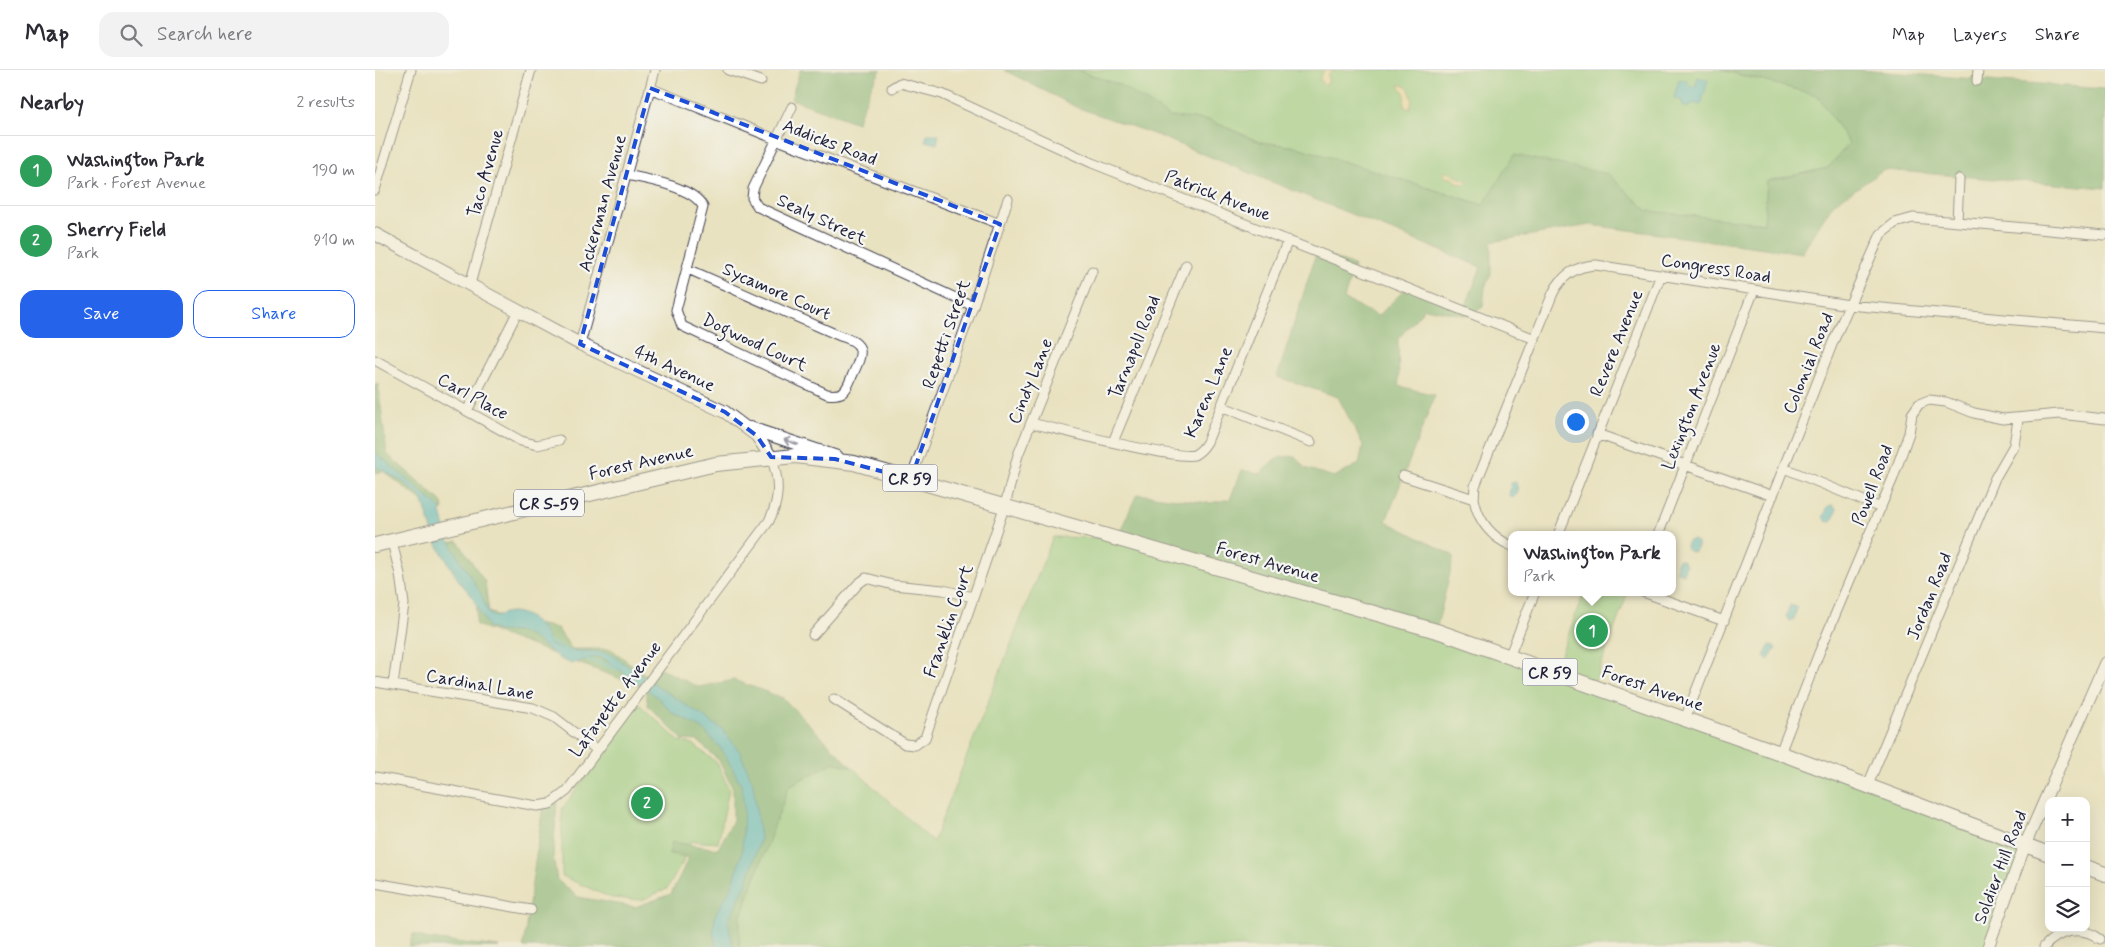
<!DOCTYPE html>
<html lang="en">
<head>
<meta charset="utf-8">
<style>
  :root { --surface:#fff; --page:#f2f2f3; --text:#2b2b33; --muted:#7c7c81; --line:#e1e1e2; --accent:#2563eb }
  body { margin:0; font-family:Mynerve,sans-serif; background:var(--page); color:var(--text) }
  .controls { position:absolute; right:15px; bottom:15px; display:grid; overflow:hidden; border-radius:10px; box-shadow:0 5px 20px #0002 }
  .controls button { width:45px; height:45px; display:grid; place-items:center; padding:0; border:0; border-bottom:1px solid var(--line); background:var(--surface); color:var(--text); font:25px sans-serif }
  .you { position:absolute; left:1200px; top:351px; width:18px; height:18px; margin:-12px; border:4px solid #fff; border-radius:50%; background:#1a73e8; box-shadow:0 0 0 8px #1a73e833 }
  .badge { display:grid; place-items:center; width:32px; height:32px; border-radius:50%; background:var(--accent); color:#fff; font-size:16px; font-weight:700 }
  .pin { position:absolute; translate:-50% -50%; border:2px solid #fff; box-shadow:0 1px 5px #0006 }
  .popup { position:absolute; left:1133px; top:461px; width:168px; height:65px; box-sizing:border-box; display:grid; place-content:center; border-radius:10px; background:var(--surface); filter:drop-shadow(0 1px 4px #0005); font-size:16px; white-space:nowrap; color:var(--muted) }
  .popup b { font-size:19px; color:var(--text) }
  .popup::after { content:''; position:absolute; left:50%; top:100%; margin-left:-10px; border:10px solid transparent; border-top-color:var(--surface) }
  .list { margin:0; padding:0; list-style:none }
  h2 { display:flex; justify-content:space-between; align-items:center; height:65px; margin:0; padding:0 20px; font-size:21px }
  h2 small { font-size:16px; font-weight:400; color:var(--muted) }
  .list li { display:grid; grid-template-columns:32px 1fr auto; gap:15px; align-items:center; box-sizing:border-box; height:70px; padding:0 20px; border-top:1px solid var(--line) }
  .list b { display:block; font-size:19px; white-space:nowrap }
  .list p { margin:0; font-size:16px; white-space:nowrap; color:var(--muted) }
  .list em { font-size:16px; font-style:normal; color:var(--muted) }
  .actions { display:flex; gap:10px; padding:15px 20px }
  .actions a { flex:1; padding:11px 0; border:1px solid var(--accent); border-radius:15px; text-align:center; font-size:18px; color:var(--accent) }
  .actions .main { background:var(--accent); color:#fff }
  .icon { flex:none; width:28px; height:28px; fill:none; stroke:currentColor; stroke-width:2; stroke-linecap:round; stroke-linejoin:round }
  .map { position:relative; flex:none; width:1730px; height:877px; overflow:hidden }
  header { display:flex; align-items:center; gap:30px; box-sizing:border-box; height:70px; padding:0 25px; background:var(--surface); border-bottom:1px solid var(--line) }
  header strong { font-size:24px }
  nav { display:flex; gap:28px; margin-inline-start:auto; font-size:18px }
  .search { width:350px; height:45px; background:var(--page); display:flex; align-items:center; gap:12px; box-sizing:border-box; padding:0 18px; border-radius:15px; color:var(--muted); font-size:19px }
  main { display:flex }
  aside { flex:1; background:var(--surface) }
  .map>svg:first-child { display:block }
  .green { fill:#8aca81; stroke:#56765e }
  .forest { fill:#6fae6f; stroke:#486855 }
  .sand { fill:#eeda9e; stroke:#887e6c }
  .water { fill:#4bb6c7; stroke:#366c81 }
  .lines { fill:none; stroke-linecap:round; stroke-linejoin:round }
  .stream { stroke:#4bb6c7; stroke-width:2.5 }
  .minor-casing { stroke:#403f4f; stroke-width:11 }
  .tertiary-casing { stroke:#403f4f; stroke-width:13 }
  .secondary-casing { stroke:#403f4f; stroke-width:14 }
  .primary-casing { stroke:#403f4f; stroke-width:16 }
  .minor { stroke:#fff; stroke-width:9 }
  .tertiary { stroke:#fff; stroke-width:11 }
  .secondary { stroke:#fff; stroke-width:12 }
  .primary { stroke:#fff; stroke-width:14 }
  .oneway { stroke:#9c9ca7 }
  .marked { fill:none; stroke:#1d4ed8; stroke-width:4; stroke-dasharray:10 6; stroke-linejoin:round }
  .labels { text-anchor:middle; stroke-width:4.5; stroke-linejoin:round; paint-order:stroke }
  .shield { fill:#f6f6f2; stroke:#626272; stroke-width:1 }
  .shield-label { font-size:16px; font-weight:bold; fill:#22223b }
  .street-label { font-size:18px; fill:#22223b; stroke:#f6f6f2 }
</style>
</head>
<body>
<header>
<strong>Map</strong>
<div class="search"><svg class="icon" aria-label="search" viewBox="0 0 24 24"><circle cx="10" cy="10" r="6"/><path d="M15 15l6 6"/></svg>Search here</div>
<nav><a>Map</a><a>Layers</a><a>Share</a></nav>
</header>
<main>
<aside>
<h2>Nearby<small>2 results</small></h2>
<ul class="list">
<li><span class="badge" style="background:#2e9e5b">1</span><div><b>Washington Park</b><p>Park · Forest Avenue</p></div><em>190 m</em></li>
<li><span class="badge" style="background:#2e9e5b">2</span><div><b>Sherry Field</b><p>Park</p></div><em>910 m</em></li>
</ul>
<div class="actions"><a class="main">Save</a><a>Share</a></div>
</aside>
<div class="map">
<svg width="1730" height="877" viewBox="0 0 1730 877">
  <rect width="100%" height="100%" fill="#f6f6f2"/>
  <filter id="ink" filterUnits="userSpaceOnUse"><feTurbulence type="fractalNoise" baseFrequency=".02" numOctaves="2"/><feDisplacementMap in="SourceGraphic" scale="10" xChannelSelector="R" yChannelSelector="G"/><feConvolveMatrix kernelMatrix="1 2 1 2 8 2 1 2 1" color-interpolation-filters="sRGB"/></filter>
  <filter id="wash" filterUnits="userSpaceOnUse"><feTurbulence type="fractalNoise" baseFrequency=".0096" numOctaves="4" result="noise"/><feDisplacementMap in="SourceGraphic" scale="20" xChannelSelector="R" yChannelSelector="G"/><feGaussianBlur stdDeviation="1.12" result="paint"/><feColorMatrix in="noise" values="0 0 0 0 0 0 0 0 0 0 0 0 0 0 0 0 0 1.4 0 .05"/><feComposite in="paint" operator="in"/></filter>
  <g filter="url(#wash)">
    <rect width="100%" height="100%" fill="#e9e2c0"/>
    <path class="green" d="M702 0H1346L1443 25 1474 74 1453 98 1392 111 1389 153 1273 141 1233 104 1109 135 922 77 885 72 834 50 795 47 745 15Z
      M678 467 742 468 1179 603 1209 522H1253L1218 617 1650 775 1613 877H364L365 849 414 716 459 692 478 698 558 772Z
      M264 634 304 671 318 674 342 693 354 719 343 773 316 771 307 794 292 819 267 830 236 828 187 806V739Z"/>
    <path class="forest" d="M425 0H506L496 17 482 53 416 29Z
      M629 0H702L745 15 795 47 834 50 885 72 922 77 1108 135 1139 85 1233 104 1273 141 1389 153 1392 111 1453 98 1474 73 1442 25 1346 0H1485L1730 19V118L1509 100 1458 134 1427 183 1215 155 1116 172V204L1110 217 1108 237 1093 246 1050 238 1023 269 1024 316 1060 325 1011 451 1079 486 1061 561 742 468 762 424 835 433 855 429 867 400 885 404C897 391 903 384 921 387L930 398 959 407 984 394 988 375 963 327 902 307 942 181 979 196 969 229 1003 246 1032 217 1089 240 1106 197 784 66 701 37Z
      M3 313 12 384 66 431 69 440 59 443 58 439 8 401 0 403V314Z
      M83 471 110 512 114 542 130 548 182 558 197 579H236L275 608 285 598 323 617 359 610 408 628 478 698 459 692 414 716 365 848 364 877H148L168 735 182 730 178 786 182 810 203 827 260 837 296 824 314 787 294 784 297 772 343 779 358 750V719L344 691 323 671 308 670 273 636 270 618 101 555 102 531 73 473Z
      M38 864 54 869 125 877H34Z"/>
    <path class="sand" d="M949 0 959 1 953 5V13L949 14 946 12 945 7Z
      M1024 15H1028L1034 19 1037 29 1035 39 1029 36 1030 24Z
      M1069 102C1079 102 1083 110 1093 110L1092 113 1085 114 1078 108 1069 107Z"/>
    <path class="water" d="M1323 7 1333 10 1326 35 1319 33 1314 37H1309L1306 30 1299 28 1304 9 1313 11 1312 15 1320 17Z
      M552 64H564L562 74 550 71Z
      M0 382 65 438 73 469 106 524 114 544 121 547C143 532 169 553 175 575 195 585 214 578 235 584L348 660 365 682 378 713 385 769 371 815 353 850 358 877H341L338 860 341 843 358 814 367 782 369 738 366 714 348 681 328 659 298 643 282 627 231 590 221 586 197 594 185 589 160 569 146 562 123 561 113 557 96 525 84 511 61 473 47 428 28 412 0 396Z
      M1141 412C1145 417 1144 423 1139 427L1134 426 1136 413Z
      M1457 435 1462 439 1457 451 1452 452 1448 448 1453 436Z
      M1311 476a6 6 0 1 1 12 0a6 6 0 1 1-12 0Z
      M1306 489 1311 494 1308 504 1302 502V490Z
      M1415 535 1422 537 1419 549 1414 551 1411 546Z
      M1395 575 1399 576 1401 579 1393 590 1389 586Z"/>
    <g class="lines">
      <path class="stream" d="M171 570 197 583
        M212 589 242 599"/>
    </g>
  </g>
  <g filter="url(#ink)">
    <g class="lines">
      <g class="minor-casing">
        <path id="minor" d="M353 0 386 11
          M1602 11 1603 0
          M275 18 403 70 625 154
          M517 18 525 13 567 24 717 93 1160 269
          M417 37 378 119 377 128 383 137 598 236
          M251 105C271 109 319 117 328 137L301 240 307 256 452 324C458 325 463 325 468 322 473 318 475 310 478 304 488 283 491 273 465 266L313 199
          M0 120 36 0
          M1582 152 1584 109
          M95 214 156 0
          M205 274 280 0
          M0 290 146 371 162 375 184 370
          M846 336 936 372
          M92 341 143 241
          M656 353C682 359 801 390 819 385 825 382 829 377 832 372L913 170
          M1222 364 1398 426
          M738 372 811 195
          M1409 398 1506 438
          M1028 406 1099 429C1103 451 1117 468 1137 476
          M536 409 598 236 633 129
          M1099 429 1100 416 1178 223C1187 205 1201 196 1221 195L1474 235 1730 258
          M1183 465 1286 205
          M1283 465 1379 220
          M17 472 25 504 29 534 18 615
          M1268 522 1349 551
          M438 565 483 514 491 508 518 515 568 520 598 527
          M1134 587 1160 522
          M0 612 158 638 179 647 222 680
          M459 629 530 674 540 675 550 668 630 435 643 385 717 201
          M1310 649 1458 272 1506 164 1520 153 1538 148 1730 165
          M1405 683 1444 583 1518 408 1534 363 1537 344 1544 334 1554 330 1571 332 1599 343 1628 349 1684 344 1730 349
          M0 707 162 736 175 734 192 721 394 451C405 430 405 410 396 387
          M1493 715 1620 408 1639 375 1643 350
          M0 813 156 840
          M1669 877C1684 860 1706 855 1725 869"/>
      </g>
      <g class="tertiary-casing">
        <path id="tertiary" d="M1613 877 1650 775 1730 593"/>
      </g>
      <g class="secondary-casing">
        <path id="secondary" d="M0 164 205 274 350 342 382 366 396 387
          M375 358 462 387"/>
      </g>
      <g class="primary-casing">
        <path id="primary" d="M0 475 341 394 420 386 479 393 1065 562 1405 683 1674 784
          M1711 797 1730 804"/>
      </g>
      <use href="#minor" class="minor"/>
      <use href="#tertiary" class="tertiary"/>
      <use href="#secondary" class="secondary"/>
      <use href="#primary" class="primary"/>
    </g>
    <defs><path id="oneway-shaft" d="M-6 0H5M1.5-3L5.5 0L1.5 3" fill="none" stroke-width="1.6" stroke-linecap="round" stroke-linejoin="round" transform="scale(1.25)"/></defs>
    <use class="oneway" href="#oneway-shaft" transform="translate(416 372) rotate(-161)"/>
  </g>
  <path d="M0 0H1730V877H0ZM275 18 625 154 536 409 460 389 396 387 382 366 350 342 205 274Z" fill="#e9e2c0" fill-opacity=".55" fill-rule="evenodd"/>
  <path class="marked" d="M275 18 625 154 536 409 460 389 396 387 382 366 350 342 205 274Z"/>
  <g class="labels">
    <g class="shield">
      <rect x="507.5" y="394.5" width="55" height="27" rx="4"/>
      <rect x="139" y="419.5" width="70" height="27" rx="4"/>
      <rect x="1147.5" y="588.5" width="55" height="27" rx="4"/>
    </g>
    <g class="shield-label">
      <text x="535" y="414">CR 59</text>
      <text x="174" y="439">CR S-59</text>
      <text x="1175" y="608">CR 59</text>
    </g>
    <g class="street-label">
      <text transform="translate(455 72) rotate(21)" y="6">Addicks Road</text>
      <text transform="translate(110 103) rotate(-74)" y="6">Taco Avenue</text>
      <text transform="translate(843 125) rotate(21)" y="6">Patrick Avenue</text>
      <text transform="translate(227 133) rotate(-75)" y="6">Ackerman Avenue</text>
      <text transform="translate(447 149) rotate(25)" y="6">Sealy Street</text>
      <text transform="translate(1341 198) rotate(9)" y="6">Congress Road</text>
      <text transform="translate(402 221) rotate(24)" y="6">Sycamore Court</text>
      <text transform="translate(571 264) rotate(-71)" y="6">Repetti Street</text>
      <text transform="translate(380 272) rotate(25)" y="6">Dogwood Court</text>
      <text transform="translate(1241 273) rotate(-68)" y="6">Revere Avenue</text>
      <text transform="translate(759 277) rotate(-68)" y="6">Tarnapoll Road</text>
      <text transform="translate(1433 293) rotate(-68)" y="6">Colonial Road</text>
      <text transform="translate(300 298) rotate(25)" y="6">4th Avenue</text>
      <text transform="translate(655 311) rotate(-68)" y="6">Cindy Lane</text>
      <text transform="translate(833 322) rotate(-67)" y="6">Karen Lane</text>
      <text transform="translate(98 326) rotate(29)" y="6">Carl Place</text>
      <text transform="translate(1316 336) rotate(-69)" y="6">Lexington Avenue</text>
      <text transform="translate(266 392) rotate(-13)" y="6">Forest Avenue</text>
      <text transform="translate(1497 415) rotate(-69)" y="6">Powell Road</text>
      <text transform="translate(893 492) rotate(16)" y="6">Forest Avenue</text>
      <text transform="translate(1554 526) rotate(-68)" y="6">Jordan Road</text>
      <text transform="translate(573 551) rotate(-71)" y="6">Franklin Court</text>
      <text transform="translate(105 614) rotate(10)" y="6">Cardinal Lane</text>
      <text transform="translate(1278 618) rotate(19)" y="6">Forest Avenue</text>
      <text transform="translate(240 629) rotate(-53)" y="6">Lafayette Avenue</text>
      <text transform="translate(1625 797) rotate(-69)" y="6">Soldier Hill Road</text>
    </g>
  </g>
</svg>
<div class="controls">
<button>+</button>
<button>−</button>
<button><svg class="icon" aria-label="layers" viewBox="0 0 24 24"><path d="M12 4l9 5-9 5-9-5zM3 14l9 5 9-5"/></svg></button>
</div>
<div class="you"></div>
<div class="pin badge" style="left:1217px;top:561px;background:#2e9e5b">1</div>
<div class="popup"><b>Washington Park</b>Park</div>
<div class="pin badge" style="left:272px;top:733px;background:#2e9e5b">2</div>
</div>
</main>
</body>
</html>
